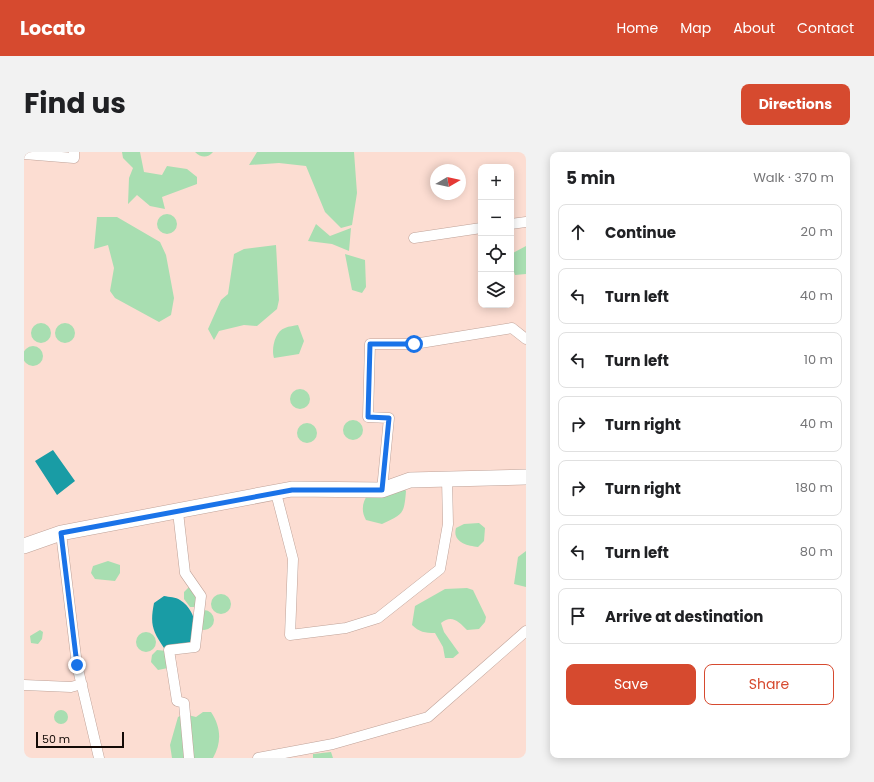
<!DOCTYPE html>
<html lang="en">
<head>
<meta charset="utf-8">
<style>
  :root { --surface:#fff; --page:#f2f2f2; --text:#202124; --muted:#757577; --line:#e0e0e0; --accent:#d64a2f }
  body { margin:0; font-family:Poppins,sans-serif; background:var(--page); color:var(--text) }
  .controls { position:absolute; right:12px; top:12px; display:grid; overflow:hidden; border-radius:8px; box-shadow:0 2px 10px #0003 }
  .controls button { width:36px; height:36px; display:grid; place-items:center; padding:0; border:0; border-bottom:1px solid var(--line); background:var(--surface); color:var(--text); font:20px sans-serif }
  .compass { position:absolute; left:406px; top:12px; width:36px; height:36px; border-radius:50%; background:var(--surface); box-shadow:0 2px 10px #0003; rotate:81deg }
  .scale { position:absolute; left:12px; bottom:10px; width:88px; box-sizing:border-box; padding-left:4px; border:2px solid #130a06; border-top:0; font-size:11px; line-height:14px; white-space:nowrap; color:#130a06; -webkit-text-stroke:3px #fcddd2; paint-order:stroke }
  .stop { position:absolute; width:12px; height:12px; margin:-9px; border:3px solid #1a73e8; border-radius:50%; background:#fff }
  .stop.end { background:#1a73e8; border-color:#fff; box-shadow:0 1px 4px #0008 }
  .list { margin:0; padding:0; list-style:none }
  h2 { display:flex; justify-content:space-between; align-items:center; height:52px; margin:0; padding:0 16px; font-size:17px }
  h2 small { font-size:13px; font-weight:400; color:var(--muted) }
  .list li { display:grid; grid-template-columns:26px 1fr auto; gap:12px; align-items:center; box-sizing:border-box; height:56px; margin:0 8px 8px; padding:0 8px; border:1px solid var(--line); border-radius:8px }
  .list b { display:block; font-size:15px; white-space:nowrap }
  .list em { font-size:13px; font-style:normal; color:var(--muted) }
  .actions { display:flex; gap:8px; padding:12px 16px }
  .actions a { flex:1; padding:9px 0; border:1px solid var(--accent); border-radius:8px; text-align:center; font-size:14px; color:var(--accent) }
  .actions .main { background:var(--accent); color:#fff }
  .icon { flex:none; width:22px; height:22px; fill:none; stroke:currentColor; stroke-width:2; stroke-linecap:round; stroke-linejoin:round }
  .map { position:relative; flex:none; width:502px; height:606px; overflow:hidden; border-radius:8px }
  header { display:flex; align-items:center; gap:24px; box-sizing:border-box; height:56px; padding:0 20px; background:var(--accent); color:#fff }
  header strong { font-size:19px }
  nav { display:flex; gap:22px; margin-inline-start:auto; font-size:14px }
  .intro { display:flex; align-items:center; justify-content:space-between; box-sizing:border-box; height:96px; padding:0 24px }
  h1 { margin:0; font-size:28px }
  .button { padding:10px 18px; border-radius:8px; background:var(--accent); color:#fff; font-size:14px; font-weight:700 }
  main { display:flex; gap:24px; padding:0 24px }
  aside { flex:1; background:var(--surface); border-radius:8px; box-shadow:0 2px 10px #0003 }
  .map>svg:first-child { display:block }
  .green { fill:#a8deb1 }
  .water { fill:#199ca5 }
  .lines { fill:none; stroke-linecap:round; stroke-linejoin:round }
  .street-casing { stroke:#bfa298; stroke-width:11 }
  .secondary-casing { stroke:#bfa298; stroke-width:16 }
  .street { stroke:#fff; stroke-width:10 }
  .secondary { stroke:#fff; stroke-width:15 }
  .route { stroke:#1a73e8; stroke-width:5 }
</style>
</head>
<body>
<header>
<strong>Locato</strong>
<nav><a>Home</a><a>Map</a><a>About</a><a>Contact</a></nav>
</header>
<div class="intro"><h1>Find us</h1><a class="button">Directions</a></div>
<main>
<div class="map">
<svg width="502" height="606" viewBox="0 0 502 606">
  <rect width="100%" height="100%" fill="#fcddd2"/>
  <path class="green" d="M98 0H116L120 20 138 23 143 14 163 17 173 25V32L138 45 141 57 126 54 113 43 104 52 105 26 109 16 99 6Z
    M171 0H189C184 6 177 6 171 0Z
    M233 0H330L333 41 328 73 317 76 301 60 282 14 255 11 225 13Z
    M133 72a10 10 0 1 1 20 0a10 10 0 1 1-20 0Z
    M73 65H93L136 90 142 103 150 146 147 163 135 170 91 146 86 139 90 116 84 93 70 97Z
    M292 72 306 84 327 76 325 99 308 92 284 89Z
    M252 93 255 148 253 157 233 174 220 173 195 179 190 188 184 177 197 148 204 142 210 102 220 97Z
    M502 94V122L491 123 487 111V102Z
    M321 102 341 108 342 135 338 141 328 138Z
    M31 181a10 10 0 1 1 20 0a10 10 0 1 1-20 0Z
    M7 181a10 10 0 1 1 20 0a10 10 0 1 1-20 0Z
    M274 173 280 189 275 202 250 206C247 197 251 179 261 176 265 174 270 174 274 173Z
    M-1 204a10 10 0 1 1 20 0a10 10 0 1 1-20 0Z
    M266 247a10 10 0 1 1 20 0a10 10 0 1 1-20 0Z
    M319 278a10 10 0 1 1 20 0a10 10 0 1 1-20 0Z
    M273 281a10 10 0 1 1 20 0a10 10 0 1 1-20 0Z
    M355 329 375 330 382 339C380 363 379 362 358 372L342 368C333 352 345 340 355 329Z
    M455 371 461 376 460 389 454 395C443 394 428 390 432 376L440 372Z
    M502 399V435L490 432 494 405Z
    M84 409 96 413V421L91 429 71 427 67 421 69 414Z
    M165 435H172L173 455H166L160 447V440Z
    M443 436 449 438 462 465 461 470 455 477 443 478C435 470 428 462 417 471L420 480 435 501 429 506H421L419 495 411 481C401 481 395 480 388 473L391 454 421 437Z
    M187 452a10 10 0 1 1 20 0a10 10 0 1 1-20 0Z
    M170 468a10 10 0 1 1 20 0a10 10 0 1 1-20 0Z
    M16 478 19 480 18 487 14 492 7 491 6 484Z
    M112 490a10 10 0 1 1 20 0a10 10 0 1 1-20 0Z
    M133 498 143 499 144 516 134 518 127 510 128 503Z
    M30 565a7 7 0 1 1 14 0a7 7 0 1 1-14 0Z
    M179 560H187C197 575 198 590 189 606H148L146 593 154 565 160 562 172 565Z
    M307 600 309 606H289V602Z"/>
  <path class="water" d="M29 298 51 329 33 343 11 309Z
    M140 444C145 445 152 445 156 448 173 459 175 480 163 496H140C128 478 126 472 130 451Z"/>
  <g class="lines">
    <g class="street-casing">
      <path id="street" d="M0 2 50 6V0
        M487 72 502 70
        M390 86 457 76
        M358 338 365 266 344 265 346 192H390L488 176 502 187
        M252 341 269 407 266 483 322 476 354 466 416 417 424 372 423 327
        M154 360 161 421 177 444 171 495 145 498 153 549 160 551 165 606
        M37 381 53 513 75 606
        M0 533 47 535 58 532
        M234 606 309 592 404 565 502 479"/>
    </g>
    <g class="secondary-casing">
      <path id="secondary" d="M0 394 37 381 268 337 358 338 386 328 502 325"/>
    </g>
    <use href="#street" class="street"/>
    <use href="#secondary" class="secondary"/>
  </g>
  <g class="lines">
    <path class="route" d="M53 513 37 381 268 338H358L365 266 344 265 346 192H390"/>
  </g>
</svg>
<div class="controls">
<button>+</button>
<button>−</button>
<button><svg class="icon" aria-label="locate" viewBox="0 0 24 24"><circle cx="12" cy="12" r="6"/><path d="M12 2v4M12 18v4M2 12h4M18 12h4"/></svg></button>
<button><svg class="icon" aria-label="layers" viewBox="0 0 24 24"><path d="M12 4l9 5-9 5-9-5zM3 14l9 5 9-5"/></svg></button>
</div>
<svg class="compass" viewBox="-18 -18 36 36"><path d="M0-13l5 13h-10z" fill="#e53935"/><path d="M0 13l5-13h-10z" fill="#757577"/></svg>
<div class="scale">50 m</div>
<div class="stop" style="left:390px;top:192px"></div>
<div class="stop end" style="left:53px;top:513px"></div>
</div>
<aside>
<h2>5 min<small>Walk · 370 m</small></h2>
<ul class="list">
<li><svg class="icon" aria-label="ahead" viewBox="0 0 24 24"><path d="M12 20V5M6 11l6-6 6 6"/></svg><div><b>Continue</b></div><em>20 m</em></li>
<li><svg class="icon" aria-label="left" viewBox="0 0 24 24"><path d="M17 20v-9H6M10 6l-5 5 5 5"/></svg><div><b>Turn left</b></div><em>40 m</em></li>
<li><svg class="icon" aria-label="left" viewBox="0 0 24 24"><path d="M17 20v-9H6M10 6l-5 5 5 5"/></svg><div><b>Turn left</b></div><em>10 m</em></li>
<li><svg class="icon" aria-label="right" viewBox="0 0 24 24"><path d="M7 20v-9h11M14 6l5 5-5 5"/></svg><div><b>Turn right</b></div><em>40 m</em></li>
<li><svg class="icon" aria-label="right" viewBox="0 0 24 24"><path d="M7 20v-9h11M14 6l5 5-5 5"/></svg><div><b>Turn right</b></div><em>180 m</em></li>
<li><svg class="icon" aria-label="left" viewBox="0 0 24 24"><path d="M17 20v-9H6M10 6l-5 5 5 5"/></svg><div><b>Turn left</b></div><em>80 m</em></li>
<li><svg class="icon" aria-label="arrive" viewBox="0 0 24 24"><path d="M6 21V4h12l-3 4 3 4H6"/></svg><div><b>Arrive at destination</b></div></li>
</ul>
<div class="actions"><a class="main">Save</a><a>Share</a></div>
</aside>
</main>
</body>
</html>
